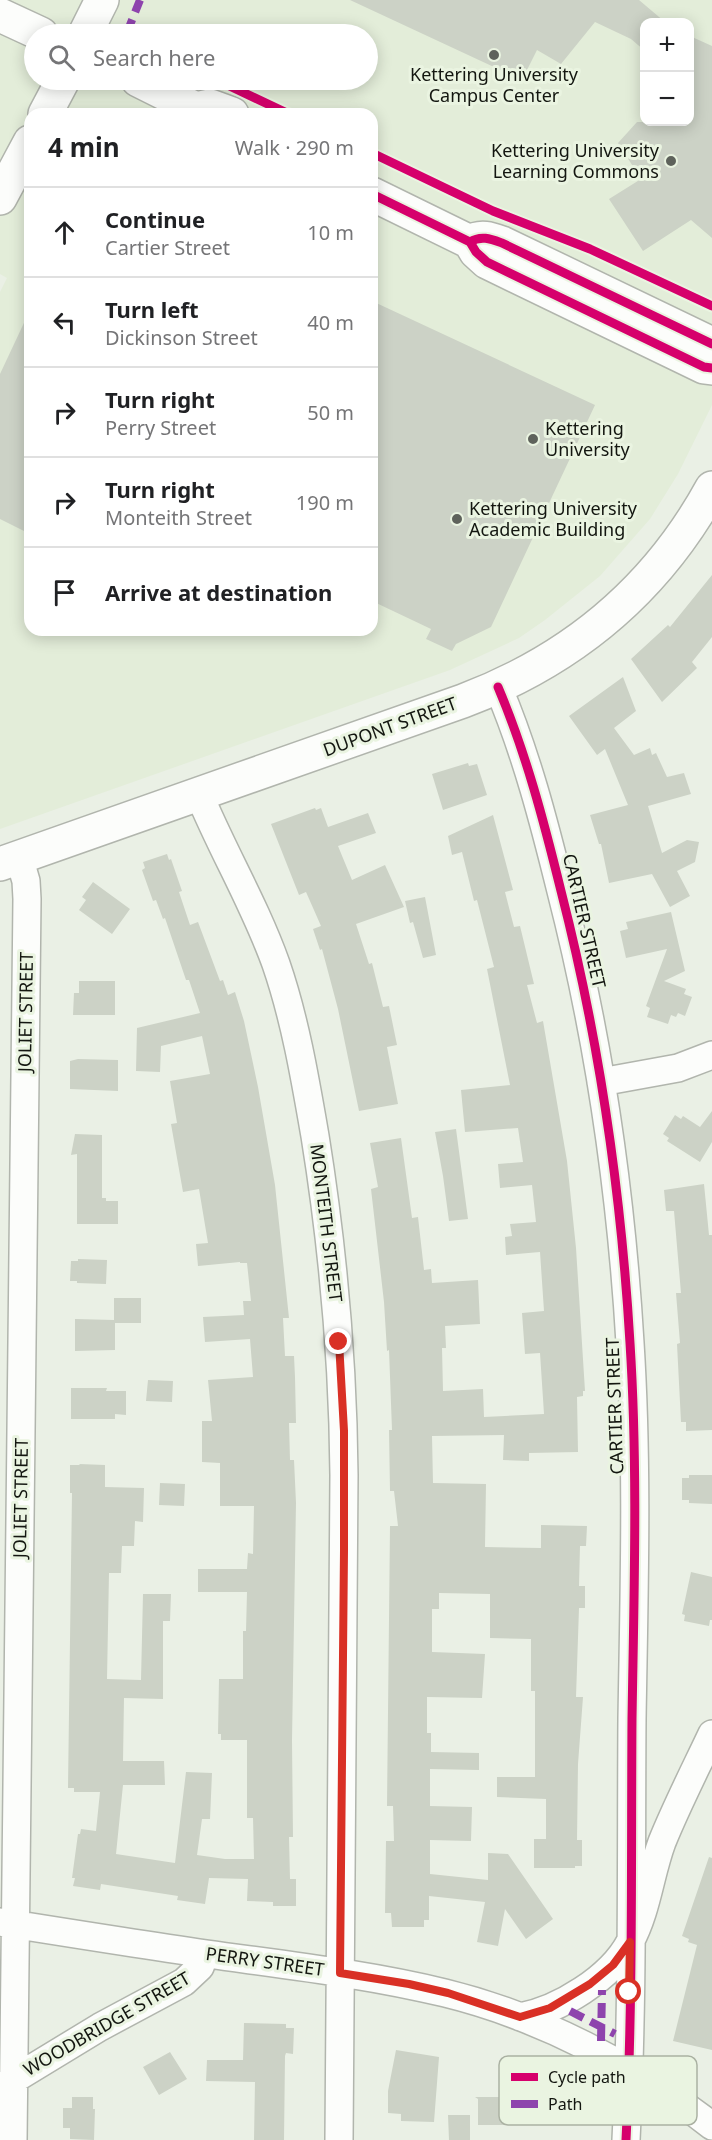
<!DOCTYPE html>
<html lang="en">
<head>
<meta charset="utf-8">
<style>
  :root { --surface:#fff; --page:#f6f6f6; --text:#202124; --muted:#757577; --line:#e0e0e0 }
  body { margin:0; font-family:"Noto Sans",sans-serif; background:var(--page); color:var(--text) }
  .controls { position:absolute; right:18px; top:18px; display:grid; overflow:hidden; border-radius:12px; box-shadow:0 3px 15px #0003 }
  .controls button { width:54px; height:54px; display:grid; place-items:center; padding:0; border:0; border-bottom:2px solid var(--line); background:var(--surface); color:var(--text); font:30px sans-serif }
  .stop { position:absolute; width:18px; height:18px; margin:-14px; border:4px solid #d93025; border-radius:50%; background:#fff }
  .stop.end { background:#d93025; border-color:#fff; box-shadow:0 2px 6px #0008 }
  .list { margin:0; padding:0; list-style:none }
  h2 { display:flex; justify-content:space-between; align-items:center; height:78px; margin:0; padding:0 24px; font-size:26px }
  h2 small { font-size:20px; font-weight:400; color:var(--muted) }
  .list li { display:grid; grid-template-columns:39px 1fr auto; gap:18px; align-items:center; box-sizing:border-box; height:90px; padding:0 24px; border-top:2px solid var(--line) }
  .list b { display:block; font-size:22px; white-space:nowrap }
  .list p { margin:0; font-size:20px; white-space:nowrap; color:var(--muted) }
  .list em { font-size:20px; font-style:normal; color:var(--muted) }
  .icon { flex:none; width:33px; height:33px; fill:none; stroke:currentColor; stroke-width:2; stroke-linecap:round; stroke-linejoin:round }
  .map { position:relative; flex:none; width:712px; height:2140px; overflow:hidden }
  .search { position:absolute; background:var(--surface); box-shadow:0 3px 15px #0003; left:24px; top:24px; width:354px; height:66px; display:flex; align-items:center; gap:15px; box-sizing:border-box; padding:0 21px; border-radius:33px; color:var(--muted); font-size:22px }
  .panel { position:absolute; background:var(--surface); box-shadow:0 3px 15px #0003; left:24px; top:108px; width:354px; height:528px; border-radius:18px }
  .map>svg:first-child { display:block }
  .built { fill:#e3edd9; fill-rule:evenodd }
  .building { fill:#ccd2c6 }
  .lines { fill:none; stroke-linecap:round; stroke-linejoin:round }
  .minor-casing { stroke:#b1b5ad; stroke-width:30 }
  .tertiary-casing { stroke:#b1b5ad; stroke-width:36 }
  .minor { stroke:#fcfdfb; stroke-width:27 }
  .tertiary { stroke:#fcfdfb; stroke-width:33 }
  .quiet { stroke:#8e44ad; stroke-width:8; stroke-dasharray:15 8; stroke-linecap:butt }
  .cycleway-casing { stroke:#eaf4e1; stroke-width:13 }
  .cycleway { stroke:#d6006c; stroke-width:9 }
  .route { stroke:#d93025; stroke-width:8 }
  .poi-dot { fill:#5e625b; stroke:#eaf4e1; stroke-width:2 }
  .labels { text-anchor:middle; stroke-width:6; stroke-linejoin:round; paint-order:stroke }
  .poi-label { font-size:18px; fill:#131610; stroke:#eaf4e1; text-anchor:start }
  .street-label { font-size:18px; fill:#131610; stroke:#eaf4e1 }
  .key { fill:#eaf4e1; stroke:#aab1a2; stroke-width:1.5 }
  .key-label { font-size:16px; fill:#131610 }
</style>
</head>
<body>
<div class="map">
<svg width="712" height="2140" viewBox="0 0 712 2140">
  <rect width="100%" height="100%" fill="#eaf0e5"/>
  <path class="built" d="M0 0H712V405L678 474 650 519 600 576 545 620 519 638 450 670 0 829V292L7 278 0 274ZM644 22H690V122H644ZM34 34H368V80H34ZM30 114H372V630H30Z"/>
  <path class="building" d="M350 0H639L665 22H645V51L631 39 595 22 561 64 537 50 522 80Z
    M690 36 712 46V238L691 220 643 251 609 199 641 179 618 143 637 122H690Z
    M372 301 595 405 491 627 456 644 452 651 426 639 431 629 372 601Z
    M30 310V534L0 519V374Z
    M712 575V637L692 662 697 668 662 702 631 659 668 625 670 627Z
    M623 677 636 711 614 728 634 755 650 748 652 755 656 753 667 777 684 773 691 794 648 806 662 853 687 840 699 842 695 862 677 871 690 896 670 907 652 874 609 883 601 844H599L590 815 628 805 605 749 597 755 569 716Z
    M468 763 469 766 477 764 487 795 443 810 432 774Z
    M315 808 316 810 321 808 328 827 368 813 376 833 338 846 352 880 385 865 404 907 356 924 369 964 372 963 383 1007 389 1006 397 1045 387 1047 398 1104 359 1111 338 1009 322 949 320 950 313 929 321 926 306 892 299 895 271 824Z
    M493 815 513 890 505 892 514 927 520 926 534 984 527 985 537 1023 543 1021 567 1161 576 1248 585 1391H583V1396L577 1397 578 1452 529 1453V1461L503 1460 504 1435 432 1436 433 1483 486 1484 485 1547 541 1548V1525L587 1526 586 1546H580L579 1586H585V1608H579L576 1697H583L578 1764 577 1840H582V1866H575V1868H534V1839H546V1799L497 1797V1777H535V1691H531V1639L490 1638V1594L439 1593V1609H432V1652L485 1654 482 1698 427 1697V1733H431V1752L479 1753V1770L430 1769V1806L472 1807 471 1841 430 1840V1874L488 1880V1853L508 1854 553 1919 526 1939 505 1909 498 1946 477 1942 485 1902 429 1896V1920H424V1927H392L391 1913H385L386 1841H394L393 1806H387L390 1526H398L394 1491H390L389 1430H392L389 1350 387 1351 384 1302 371 1189 378 1187 370 1143 401 1138 412 1218 418 1217 424 1270 431 1269 432 1283 478 1280 480 1324 445 1326 446 1348H442L443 1391 483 1389 484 1417 544 1414 540 1353 525 1354 522 1313 544 1311 540 1252 506 1255 505 1237 512 1236 510 1224 536 1222 532 1185 500 1188 498 1164 523 1162 518 1128 465 1132 461 1090 510 1085 487 969 494 967 477 900 474 901 462 852 452 855 448 836Z
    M167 854 169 860 171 859 182 891 179 892 190 925 198 922 220 981 223 980 228 995 235 992 244 1021 258 1087 275 1185 289 1318H283L285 1356H294L295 1377 296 1423H289L290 1460H294L296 1503 292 1741 293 1837H289L290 1879H296V1906H273V1902L247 1901 248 1879 209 1878 205 1904 177 1900 178 1896 101 1884 100 1890 73 1886 75 1878H72L78 1834H80L81 1829 96 1831 100 1792H74V1788H68L72 1493H70V1465H80L79 1464 105 1465V1487L144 1488 143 1522 135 1521 134 1546H122L121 1573H109L107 1679 141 1680 143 1594H171L170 1621H163V1699L124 1698 123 1761H164L165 1785H123L116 1854 175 1863 186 1772 212 1773 210 1819H202L197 1855 225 1859H254L253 1818H247V1740H221V1734H218L219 1679H243V1631H246L247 1592H198V1569H247L248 1553 253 1554 254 1506H220V1463L202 1462V1421H212L208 1380 253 1377 250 1339 205 1342 203 1317 244 1315 243 1301H251L247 1263H240V1262L198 1266 196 1244 208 1243 199 1189 183 1192 171 1124 177 1123 170 1081 210 1074 202 1036 161 1046 160 1072 136 1071 137 1028 200 1013 189 980H186L165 918 163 919 156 900 153 901 142 870 145 868 143 862Z
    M93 882 130 909 112 934 79 910 86 900 82 897Z
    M425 897 436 955 423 958 413 922 410 923 405 901Z
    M671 912 685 971 664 981 686 989 684 994 692 997 685 1016 678 1013 676 1017 671 1015 668 1024 647 1017 650 1008 646 1006 667 949 626 958 620 931 628 929 626 922Z
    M79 981H115V1015H73L74 993H79Z
    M78 1059 118 1060V1091L70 1089V1061Z
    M712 1111V1142L700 1162 667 1141 669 1138 663 1134 675 1115 681 1119 683 1116 700 1127Z
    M456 1129 468 1219 449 1221 443 1176 435 1132Z
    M75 1134 102 1135V1198H106V1201H118V1224H77V1154L71 1155Z
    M704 1184 709 1235H712V1430L686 1431V1422H681L677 1344 680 1343 676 1293H681L674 1211H666L664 1190Z
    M78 1259 107 1260 106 1284 77 1283V1281H70L71 1261H78Z
    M114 1298H141V1323H115V1350L75 1351V1319L114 1320Z
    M148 1380 173 1381 172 1402 146 1401Z
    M71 1388H107L106 1391H126V1415L115 1414V1419H71Z
    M689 1475H712V1504L689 1503V1500H682V1478H689Z
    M160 1483 185 1484 184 1506 159 1505Z
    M691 1572 712 1577V1620H710L709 1626 684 1621 685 1615 682 1614Z
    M709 1857 712 1858V2050L673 2041 697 1945 688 1942 689 1939 682 1936Z
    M244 2023 286 2024V2028H294L293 2054 286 2053 285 2056 284 2140H254L255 2082 206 2081 207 2060H243Z
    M396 2050 439 2057 434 2122 401 2121V2114L388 2113V2091Z
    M170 2052 187 2079 159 2095 143 2067Z
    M524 2074 542 2083 536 2095 550 2101 539 2123 533 2120 531 2124 505 2111V2125H478V2099L475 2097H513Z
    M72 2097H93V2109H95L94 2140 70 2139V2128H63V2108H72Z
    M448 2115H470V2140H449Z"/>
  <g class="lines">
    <g class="minor-casing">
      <path id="minor" d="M498 687C526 753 544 822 561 891 599 1039 621 1191 630 1343 638 1468 634 1594 632 1719 631 1859 633 2000 626 2140
        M199 794C223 852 255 905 276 964 295 1019 305 1078 315 1136 333 1248 343 1361 344 1475L339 2140
        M601 1082 678 1068 712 1055
        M0 1922C69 1933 138 1944 207 1954 286 1965 367 1974 445 1993 539 2016 636 2066 712 2126
        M520 2017C559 2010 611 1978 630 1942 647 1911 650 1874 662 1842 677 1805 695 1770 712 1734
        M3 2086 100 2027 184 1982 200 1967 205 1954
        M13 2140 27 899 26 881 19 857"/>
    </g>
    <g class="tertiary-casing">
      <path id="tertiary" d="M0 15 41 34
        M85 34 102 0
        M138 80 196 109 199 114
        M196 109 210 106 232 114
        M45 114 63 80
        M372 194 470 242
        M0 198 30 142
        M712 344 502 243C491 239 481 235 470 242L476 252 487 262 704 367 712 368
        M0 864 463 701C572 660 656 590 712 488"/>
    </g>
    <use href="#minor" class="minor"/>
    <use href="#tertiary" class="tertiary"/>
    <path class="quiet" d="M131 34 130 25 140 0
      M570 2011 615 2034
      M601 2041 602 1990"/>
    <g class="cycleway-casing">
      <path id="cycleway" d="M217 80 289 114
        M372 153 493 211 590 249 712 306
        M372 194 470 242
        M712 344 502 243C491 239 481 235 470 242L476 252 487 262 704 367 712 368
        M498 687C526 753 544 822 561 891 599 1039 621 1191 630 1343 638 1468 634 1594 632 1719 631 1859 633 2000 626 2140"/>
    </g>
    <use href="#cycleway" class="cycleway"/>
  </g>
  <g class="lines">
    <path class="route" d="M339 1342 344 1431V1550L340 1973 409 1984 448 1993 520 2017 550 2008 590 1984 613 1965 630 1942 629 1992"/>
  </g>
  <g class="poi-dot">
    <circle cx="494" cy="55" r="6"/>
    <circle cx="671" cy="161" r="6"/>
    <circle cx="533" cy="439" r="6"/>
    <circle cx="457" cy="519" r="6"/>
  </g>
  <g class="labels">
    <g class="poi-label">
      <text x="494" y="81" text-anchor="middle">Kettering University<tspan x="494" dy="21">Campus Center</tspan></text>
      <text x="659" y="157" text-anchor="end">Kettering University<tspan x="659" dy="21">Learning Commons</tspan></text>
      <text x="545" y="435">Kettering<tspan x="545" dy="21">University</tspan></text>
      <text x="469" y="515">Kettering University<tspan x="469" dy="21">Academic Building</tspan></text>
    </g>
    <g class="street-label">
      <text transform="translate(390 727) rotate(-20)" y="6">DUPONT STREET</text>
      <text transform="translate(584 921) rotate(77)" y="6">CARTIER STREET</text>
      <text transform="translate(26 1012) rotate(-89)" y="6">JOLIET STREET</text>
      <text transform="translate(326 1223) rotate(83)" y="6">MONTEITH STREET</text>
      <text transform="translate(615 1406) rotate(-92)" y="6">CARTIER STREET</text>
      <text transform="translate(21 1498) rotate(-89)" y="6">JOLIET STREET</text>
      <text transform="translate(265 1962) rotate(8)" y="6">PERRY STREET</text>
      <text transform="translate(107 2024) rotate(-30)" y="6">WOODBRIDGE STREET</text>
    </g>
  </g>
  <rect x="499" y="2056" width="198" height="69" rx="9" class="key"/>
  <rect x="511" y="2073" width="27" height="8" fill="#d6006c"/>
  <rect x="511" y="2100" width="27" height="8" fill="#8e44ad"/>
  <g class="key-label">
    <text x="548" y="2083">Cycle path</text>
    <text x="548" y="2110">Path</text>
  </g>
</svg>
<div class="controls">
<button>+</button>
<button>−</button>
</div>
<div class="stop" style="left:629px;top:1992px"></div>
<div class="stop end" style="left:339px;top:1342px"></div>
<div class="search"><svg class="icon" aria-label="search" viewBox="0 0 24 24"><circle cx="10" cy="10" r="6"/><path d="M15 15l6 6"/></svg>Search here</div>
<section class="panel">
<h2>4 min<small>Walk · 290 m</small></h2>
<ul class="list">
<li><svg class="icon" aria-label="ahead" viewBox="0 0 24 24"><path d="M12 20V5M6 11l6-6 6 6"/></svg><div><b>Continue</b><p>Cartier Street</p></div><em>10 m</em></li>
<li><svg class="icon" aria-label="left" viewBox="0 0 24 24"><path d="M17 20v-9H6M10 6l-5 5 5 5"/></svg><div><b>Turn left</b><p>Dickinson Street</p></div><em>40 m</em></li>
<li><svg class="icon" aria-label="right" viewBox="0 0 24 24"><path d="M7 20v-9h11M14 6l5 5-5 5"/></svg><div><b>Turn right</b><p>Perry Street</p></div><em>50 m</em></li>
<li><svg class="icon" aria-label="right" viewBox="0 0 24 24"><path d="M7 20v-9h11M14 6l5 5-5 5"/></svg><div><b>Turn right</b><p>Monteith Street</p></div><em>190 m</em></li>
<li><svg class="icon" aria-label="arrive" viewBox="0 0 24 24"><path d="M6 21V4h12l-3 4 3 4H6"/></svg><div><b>Arrive at destination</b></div></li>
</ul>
</section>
</div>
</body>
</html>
